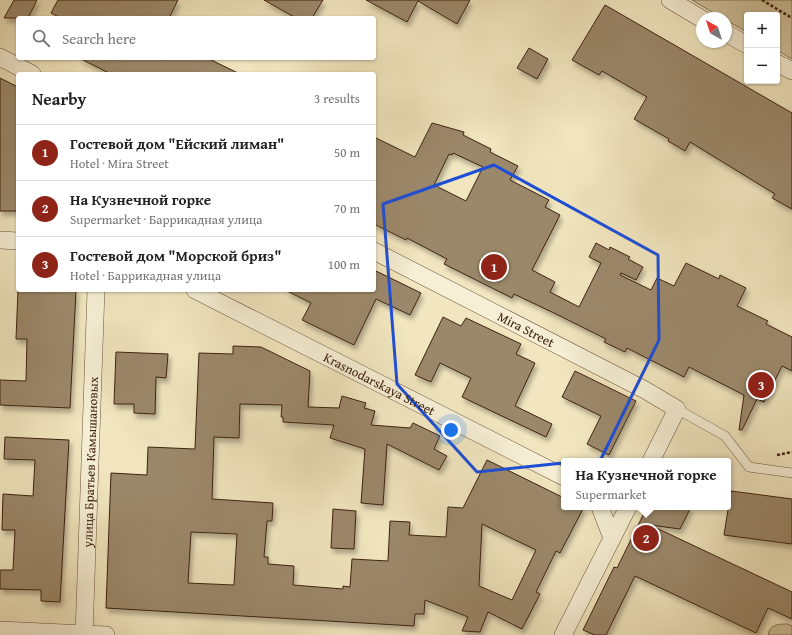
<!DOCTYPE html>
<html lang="en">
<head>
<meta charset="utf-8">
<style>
  :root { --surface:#fff; --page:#f2f2f2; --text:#222; --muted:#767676; --line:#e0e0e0; --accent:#8f2418 }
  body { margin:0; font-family:"Gentium Book Plus",serif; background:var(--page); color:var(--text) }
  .controls { position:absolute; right:12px; top:12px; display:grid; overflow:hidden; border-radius:4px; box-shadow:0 1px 3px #0004 }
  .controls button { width:36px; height:36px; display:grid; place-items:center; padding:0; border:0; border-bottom:1px solid var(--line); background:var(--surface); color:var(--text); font:20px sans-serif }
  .compass { position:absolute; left:696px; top:12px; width:36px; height:36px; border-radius:50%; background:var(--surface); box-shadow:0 1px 3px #0004; rotate:321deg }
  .you { position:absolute; left:451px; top:430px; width:14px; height:14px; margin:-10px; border:3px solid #fff; border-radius:50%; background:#1a73e8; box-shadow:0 0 0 6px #1a73e833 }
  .badge { display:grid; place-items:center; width:26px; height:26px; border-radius:50%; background:var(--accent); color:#fff; font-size:13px; font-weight:700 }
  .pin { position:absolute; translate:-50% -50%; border:2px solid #fff; box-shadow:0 1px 4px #0006 }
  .popup { position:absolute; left:561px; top:458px; width:170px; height:52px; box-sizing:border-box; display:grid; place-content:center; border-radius:4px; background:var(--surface); filter:drop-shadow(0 1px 3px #0005); font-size:13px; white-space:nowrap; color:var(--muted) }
  .popup b { font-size:15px; color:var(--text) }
  .popup::after { content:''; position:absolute; left:50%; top:100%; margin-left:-8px; border:8px solid transparent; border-top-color:var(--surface) }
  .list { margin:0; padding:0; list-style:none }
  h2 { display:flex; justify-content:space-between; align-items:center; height:52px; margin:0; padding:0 16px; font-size:17px }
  h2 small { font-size:13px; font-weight:400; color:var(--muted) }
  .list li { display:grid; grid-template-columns:26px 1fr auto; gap:12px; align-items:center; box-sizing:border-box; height:56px; padding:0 16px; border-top:1px solid var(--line) }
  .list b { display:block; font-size:15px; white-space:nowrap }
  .list p { margin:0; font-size:13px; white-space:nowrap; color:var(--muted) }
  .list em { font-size:13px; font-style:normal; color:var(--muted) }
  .icon { flex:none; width:22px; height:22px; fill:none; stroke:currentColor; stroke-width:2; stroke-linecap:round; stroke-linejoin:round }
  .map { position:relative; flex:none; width:792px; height:635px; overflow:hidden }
  .search { position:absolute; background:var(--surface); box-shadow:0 1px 3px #0004; left:16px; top:16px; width:360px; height:44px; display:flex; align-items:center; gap:10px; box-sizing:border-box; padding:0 14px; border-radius:4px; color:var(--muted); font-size:15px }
  .panel { position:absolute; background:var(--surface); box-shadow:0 1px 3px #0004; left:16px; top:72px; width:360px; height:220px; border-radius:4px }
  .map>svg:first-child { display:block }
  .green { fill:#d3c5a1; stroke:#887458 }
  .building { fill:#9b886b; stroke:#3e2210; fill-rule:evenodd; filter:url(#shadow) }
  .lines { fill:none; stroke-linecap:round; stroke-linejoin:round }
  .lane-casing { stroke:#6b533c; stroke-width:10 }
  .street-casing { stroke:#6b533c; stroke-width:18 }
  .path { stroke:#3e2210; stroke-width:2.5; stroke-dasharray:3 2; stroke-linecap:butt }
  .lane { stroke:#f6efd5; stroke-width:9 }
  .street { stroke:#f6efd5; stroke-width:17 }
  .marked { fill:none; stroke:#1d4ed8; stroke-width:3; stroke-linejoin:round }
  .labels { text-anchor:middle; stroke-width:4; stroke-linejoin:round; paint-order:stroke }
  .street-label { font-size:13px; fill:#3e2210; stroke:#f6efd5 }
</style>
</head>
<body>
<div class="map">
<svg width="792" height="635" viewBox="0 0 792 635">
  <defs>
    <filter id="shadow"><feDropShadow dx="2.5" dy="4.5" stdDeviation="2" flood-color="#0004"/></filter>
  </defs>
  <rect width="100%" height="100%" fill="#f1e6bf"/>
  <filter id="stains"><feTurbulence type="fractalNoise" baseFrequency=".005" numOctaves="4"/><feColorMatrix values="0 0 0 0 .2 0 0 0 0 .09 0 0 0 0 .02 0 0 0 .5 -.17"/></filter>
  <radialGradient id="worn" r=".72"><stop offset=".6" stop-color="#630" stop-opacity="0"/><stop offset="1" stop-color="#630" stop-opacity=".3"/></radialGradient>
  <path class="green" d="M692 0H792V59L777 50V15H747V32L726 20V18H722Z
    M788 624 792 626V635H768C770 624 779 624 788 624Z"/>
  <path class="building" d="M14 0H37L28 18H4Z
    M58 0H178L169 18H61L51 13Z
    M264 0H323L312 18H296Z
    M366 0H470L457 24 418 1 407 22Z
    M605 5 792 113V209L772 198 775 194 690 142 685 151 668 141 669 139 634 119 647 97 602 71 599 75 572 60Z
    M529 48 548 59 537 79 517 68Z
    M79 58H207L240 74H111Z
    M0 78 18 87 17 211H0Z
    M432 123 464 132 463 135 491 149 490 152 518 166 510 180 549 200 545 207 560 215 532 270 555 282 550 292 579 307 601 263 589 257 596 243 609 250 610 247 630 257 628 259 643 267 636 280 621 273 620 275 651 290 657 278 674 286 686 263 719 279 720 275 746 288 737 306 768 321 766 324 792 337V371L782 366 764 402 757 399 742 430H739L744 395 689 367 684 377 627 348 625 352 604 342 606 339 556 314 514 294 512 298 444 264 447 259 407 238 406 240 374 224V137L415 157ZM453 153 483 167 466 201 434 185 449 154 452 155Z
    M374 270 421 293 410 315 376 299 354 345 302 320 311 303 285 290H374Z
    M18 290H76L70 408 0 405V380L26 381 27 339H16Z
    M443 317 461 326 466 318 521 344 516 354 535 363 515 406 552 424 546 437 462 397 471 378 440 363 431 382 415 375Z
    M233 346 261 347 310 371 308 407 339 408 342 396 366 403 364 408 375 411 371 425 410 428 413 423 440 436 434 449 447 456 439 470 387 444 383 505 361 503 365 449 330 438 334 425 283 422V417H281L282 405 240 404 239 438 214 437 212 499 273 503 272 521H267L264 557H268V564L294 566 293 585 343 589V586L350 587 352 559 388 561 390 521 410 522 409 535 446 537 448 507 463 508 487 460 564 498V507H584L560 553 556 551 536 592 540 594 522 629 488 612 480 632 462 631 468 617 425 600 424 614H415L414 626 106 608 111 473 147 475 148 447 195 449 199 353 233 354ZM482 524 536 550 512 600 479 586ZM191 532 237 534 234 585 188 583Z
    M116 352 168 354 166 378 156 377 155 414 134 413V404H114Z
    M575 371 636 401 609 455 587 444 601 416 562 397Z
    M5 437 69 440 60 602 41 601V590L0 589V570H13L15 530H2L3 494 33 496 35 460 4 459Z
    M731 491 792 499V544L724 535Z
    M647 507H691L680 529 650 525 792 592V619L768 608 756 633 635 576 606 635H595L583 630 614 567 617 568Z
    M333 509 356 511 354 549 331 548Z"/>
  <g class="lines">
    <g class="lane-casing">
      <path id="lane" d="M677 409 725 436 749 467 792 473"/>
    </g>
    <g class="street-casing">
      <g id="street">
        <path d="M670 0 702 19"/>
        <path d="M726 33 747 45"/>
        <path d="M0 57 32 74"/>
        <path d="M777 63 792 71"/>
        <path d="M0 240 18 241"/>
        <path id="s1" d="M374 251 645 390 677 409 651 461"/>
        <path id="s2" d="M195 290 564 477"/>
        <path d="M600 507 612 538"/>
        <path d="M0 630 106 635"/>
        <path id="s3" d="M84 635 96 290"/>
        <path d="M563 635 628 507"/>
      </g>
    </g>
    <path class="path" d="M762 0 792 18
      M777 455 792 452"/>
    <use href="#lane" class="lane"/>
    <use href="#street" class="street"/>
  </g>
  <path class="marked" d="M494 165 658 255 659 340 601 459 477 472 397 384 383 204Z"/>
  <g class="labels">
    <g class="street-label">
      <text dy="5" stroke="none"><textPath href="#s1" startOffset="171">Mira Street</textPath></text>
      <text dy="5" stroke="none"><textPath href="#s2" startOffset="207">Krasnodarskaya Street</textPath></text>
      <text dy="5" stroke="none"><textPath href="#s3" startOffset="173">улица Братьев Камышановых</textPath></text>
    </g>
  </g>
  <rect width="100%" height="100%" filter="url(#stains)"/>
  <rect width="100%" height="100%" fill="url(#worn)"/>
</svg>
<div class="controls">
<button>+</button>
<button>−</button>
</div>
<svg class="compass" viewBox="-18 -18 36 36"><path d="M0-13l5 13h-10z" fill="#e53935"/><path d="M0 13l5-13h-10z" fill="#767676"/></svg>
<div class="you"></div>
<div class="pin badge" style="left:494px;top:267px">1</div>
<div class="pin badge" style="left:646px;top:538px">2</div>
<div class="popup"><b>На Кузнечной горке</b>Supermarket</div>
<div class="pin badge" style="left:761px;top:385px">3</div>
<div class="search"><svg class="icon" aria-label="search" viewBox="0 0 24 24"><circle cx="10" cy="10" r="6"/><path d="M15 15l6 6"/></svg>Search here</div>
<section class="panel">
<h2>Nearby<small>3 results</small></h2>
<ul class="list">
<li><span class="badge">1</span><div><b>Гостевой дом &quot;Ейский лиман&quot;</b><p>Hotel · Mira Street</p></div><em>50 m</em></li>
<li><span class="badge">2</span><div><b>На Кузнечной горке</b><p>Supermarket · Баррикадная улица</p></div><em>70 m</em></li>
<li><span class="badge">3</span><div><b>Гостевой дом &quot;Морской бриз&quot;</b><p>Hotel · Баррикадная улица</p></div><em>100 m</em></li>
</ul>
</section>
</div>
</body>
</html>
